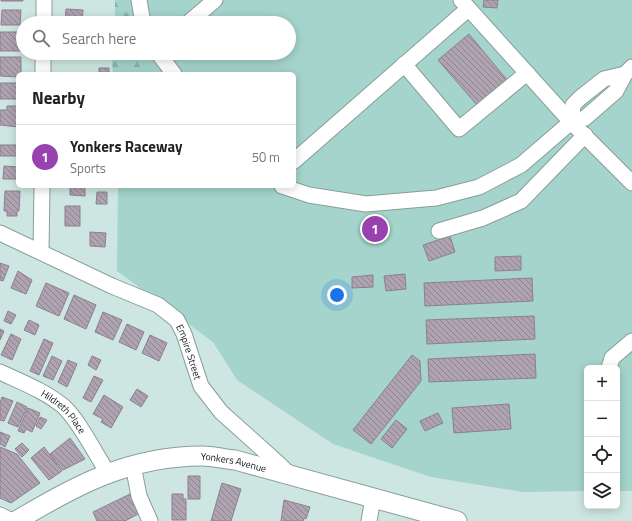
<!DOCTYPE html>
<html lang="en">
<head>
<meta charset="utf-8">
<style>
  :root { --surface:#fff; --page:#f2f2f2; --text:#222; --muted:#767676; --line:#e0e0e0; --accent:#9842af }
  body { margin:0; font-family:"Titillium Web",sans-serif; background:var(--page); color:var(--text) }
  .controls { position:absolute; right:12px; bottom:12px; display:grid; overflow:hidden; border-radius:6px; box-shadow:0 2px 10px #0003 }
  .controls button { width:36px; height:36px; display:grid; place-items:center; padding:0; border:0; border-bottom:1px solid var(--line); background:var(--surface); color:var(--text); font:20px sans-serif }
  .you { position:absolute; left:337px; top:295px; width:14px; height:14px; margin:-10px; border:3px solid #fff; border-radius:50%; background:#1a73e8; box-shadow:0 0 0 6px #1a73e833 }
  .badge { display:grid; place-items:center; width:26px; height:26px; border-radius:50%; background:var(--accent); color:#fff; font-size:13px; font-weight:700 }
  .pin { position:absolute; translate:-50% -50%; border:2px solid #fff; box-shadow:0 1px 4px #0006 }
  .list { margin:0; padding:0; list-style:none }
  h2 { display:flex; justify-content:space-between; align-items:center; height:52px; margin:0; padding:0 16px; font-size:17px }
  h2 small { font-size:13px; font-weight:400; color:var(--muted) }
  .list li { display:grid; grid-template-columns:26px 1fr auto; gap:12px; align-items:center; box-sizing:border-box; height:64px; padding:0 16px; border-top:1px solid var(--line) }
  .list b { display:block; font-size:15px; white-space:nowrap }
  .list p { margin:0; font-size:13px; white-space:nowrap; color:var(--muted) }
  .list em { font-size:13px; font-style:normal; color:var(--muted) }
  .icon { flex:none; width:22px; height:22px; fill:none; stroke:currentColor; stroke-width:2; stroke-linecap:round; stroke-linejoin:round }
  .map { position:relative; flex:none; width:632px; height:521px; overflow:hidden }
  .search { position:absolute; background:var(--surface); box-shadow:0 2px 10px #0003; left:16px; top:16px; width:280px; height:44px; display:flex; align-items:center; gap:10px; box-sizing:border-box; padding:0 14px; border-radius:22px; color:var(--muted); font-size:15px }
  .panel { position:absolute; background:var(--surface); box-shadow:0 2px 10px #0003; left:16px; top:72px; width:280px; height:116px; border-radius:6px }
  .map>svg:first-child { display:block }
  .forest { fill:url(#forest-firs) }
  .garden { fill:#a4d4cb }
  .building { fill:url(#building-back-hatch); stroke:#8b808e }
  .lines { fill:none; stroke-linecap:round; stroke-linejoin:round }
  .minor-casing { stroke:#889e9a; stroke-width:17 }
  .major-casing { stroke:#889e9a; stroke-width:21 }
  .minor { stroke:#fff; stroke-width:15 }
  .major { stroke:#fff; stroke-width:19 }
  .labels { text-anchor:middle; stroke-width:3; stroke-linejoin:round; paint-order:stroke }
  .street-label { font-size:10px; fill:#121a19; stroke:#cee6e1 }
</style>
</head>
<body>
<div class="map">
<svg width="632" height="521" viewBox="0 0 632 521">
  <defs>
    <pattern id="forest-firs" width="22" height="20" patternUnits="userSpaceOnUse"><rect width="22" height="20" fill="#a4d4cb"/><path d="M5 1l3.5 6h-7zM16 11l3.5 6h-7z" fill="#8cb5ae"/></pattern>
    <pattern id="building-back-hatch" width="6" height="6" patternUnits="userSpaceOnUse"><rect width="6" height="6" fill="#afa3b2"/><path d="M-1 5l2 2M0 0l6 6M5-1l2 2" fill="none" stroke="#8d8490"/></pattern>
  </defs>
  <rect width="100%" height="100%" fill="#cee6e1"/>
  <path class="forest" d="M115 0H135L141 23H115Z
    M111 53H152L164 74H113Z"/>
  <path class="garden" d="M131 0H632V491H617V368H587V491L523 492 431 477 333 444 237 380 213 342 117 271 118 186H294V74H156L142 53H289V23H136Z"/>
  <path class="building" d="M1 0H23V1H1Z
    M484 0H498L497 8 483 7Z
    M66 9 83 10 82 23H65Z
    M2 10H21L20 25H1Z
    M0 32H21V51H0Z
    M469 34 507 80 477 105 438 60Z
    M84 53H106V55L84 54Z
    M0 57H21V74H18V77L0 76Z
    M99 68H109V73L111 74H99Z
    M0 83H18V99H0Z
    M7 106H18V127L0 125V110H7Z
    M0 145H18V156H0Z
    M4 166 18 167V179H3Z
    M70 186H85V196L70 195Z
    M5 191H20L19 211H17V216H7V211H4Z
    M97 192H107V204H96Z
    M65 206H80V226H65Z
    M90 232 106 233 105 247 90 246Z
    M450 236 455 252 429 261 423 245Z
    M521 256V270L495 271V257Z
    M0 263 9 266 3 281 0 280Z
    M18 271 32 280 26 294 11 288Z
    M405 274 406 289 386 291 384 276Z
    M373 275V287L352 288V277Z
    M532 278 533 301 425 306 424 283Z
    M46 283 69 293 59 316 36 306Z
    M74 295 96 305 86 329 64 319Z
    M8 311 16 315 11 324 4 321Z
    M103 312 122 320 113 340 95 332Z
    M534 316 535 339 427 344 426 320Z
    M29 320 39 325 35 335 24 330Z
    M127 324 144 332 136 350 119 342Z
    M0 329 4 331 0 340Z
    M11 334 21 339 12 360 1 355Z
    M150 335 167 343 159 361 142 353Z
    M44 339 53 343 39 375 30 371Z
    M535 354 536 378 429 382 428 359Z
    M412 355 420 361 421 381 371 444 353 430Z
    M52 356 62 361 53 380 43 376Z
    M92 356 101 360 96 370 88 365Z
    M68 360 77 364 67 387 58 382Z
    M94 376 103 380 91 402 83 398Z
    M137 389 148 396 141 407 130 400Z
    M104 395 123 407 111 428 101 422 103 419 93 414Z
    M2 397 13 401 4 421 0 420V403Z
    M17 402 27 407 18 427 8 423Z
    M509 404 511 429 454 433 452 408Z
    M28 408 40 413 32 432 26 429 24 433 18 431Z
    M438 413 443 423 425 431 420 421Z
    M40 417 47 420 41 429 36 426Z
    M396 420 407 429 392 448 381 439Z
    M0 432 10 436 5 447 0 444Z
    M70 438 85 459 63 470 50 454Z
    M22 443 29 450 22 457 15 449Z
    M0 447 17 454 40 483 11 503 0 498Z
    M44 447 62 471 49 480 31 458Z
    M188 476H200V499H188Z
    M222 483 241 489 231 521H211Z
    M130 494 138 514 125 521H97L93 512Z
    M172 494H183V499H186V520H172Z
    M284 500 310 507 306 519 304 518 303 521H281Z"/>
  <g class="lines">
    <g class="minor-casing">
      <g id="minor">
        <path d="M139 0 143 23"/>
        <path d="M461 0 571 122 632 183"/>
        <path d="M44 23V0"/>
        <path d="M188 23 215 0"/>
        <path d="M158 53 174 74"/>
        <path d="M404 64 459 129 527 73"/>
        <path d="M43 74V53"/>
        <path d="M571 122 573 105 580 98 604 79 625 74"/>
        <path d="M294 161 468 9"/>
        <path d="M282 186 309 195 366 204 436 198 479 187 521 165 571 122 585 118 616 91 625 74 632 67"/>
        <path d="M439 231 483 218 521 201 585 135"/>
        <path id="s1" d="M0 233 112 286 158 305 177 320 184 334 201 386 221 412 279 464 288 473"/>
        <path d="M41 251 42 186"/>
        <path d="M609 368 612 358 632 341"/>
        <path id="s2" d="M0 372C21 382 45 391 63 406 79 420 96 455 108 473"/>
        <path d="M133 465 139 496 150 521"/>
        <path d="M0 515 12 521"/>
        <path d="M369 521 373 498"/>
      </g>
    </g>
    <g class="major-casing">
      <g id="major">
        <path id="s3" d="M16 521C76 485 130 456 202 456 213 456 224 459 235 460L457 521"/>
      </g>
    </g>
    <use href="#minor" class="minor"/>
    <use href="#major" class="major"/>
  </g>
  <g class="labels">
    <g class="street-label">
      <text dy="4" stroke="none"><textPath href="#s1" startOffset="232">Empire Street</textPath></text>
      <text dy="4" stroke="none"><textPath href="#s2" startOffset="76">Hildreth Place</textPath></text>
      <text dy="4" stroke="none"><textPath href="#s3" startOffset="232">Yonkers Avenue</textPath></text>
    </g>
  </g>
</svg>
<div class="controls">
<button>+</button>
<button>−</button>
<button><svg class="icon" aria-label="locate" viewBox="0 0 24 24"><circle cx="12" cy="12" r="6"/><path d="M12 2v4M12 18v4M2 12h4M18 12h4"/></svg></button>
<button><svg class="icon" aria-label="layers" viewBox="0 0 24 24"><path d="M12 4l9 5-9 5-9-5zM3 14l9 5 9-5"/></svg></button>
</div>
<div class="you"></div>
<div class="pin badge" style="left:375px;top:229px">1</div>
<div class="search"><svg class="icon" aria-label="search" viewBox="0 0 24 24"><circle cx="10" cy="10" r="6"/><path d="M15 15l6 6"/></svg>Search here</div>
<section class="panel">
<h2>Nearby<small></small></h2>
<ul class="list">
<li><span class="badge">1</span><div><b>Yonkers Raceway</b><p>Sports</p></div><em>50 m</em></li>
</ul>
</section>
</div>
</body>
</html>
